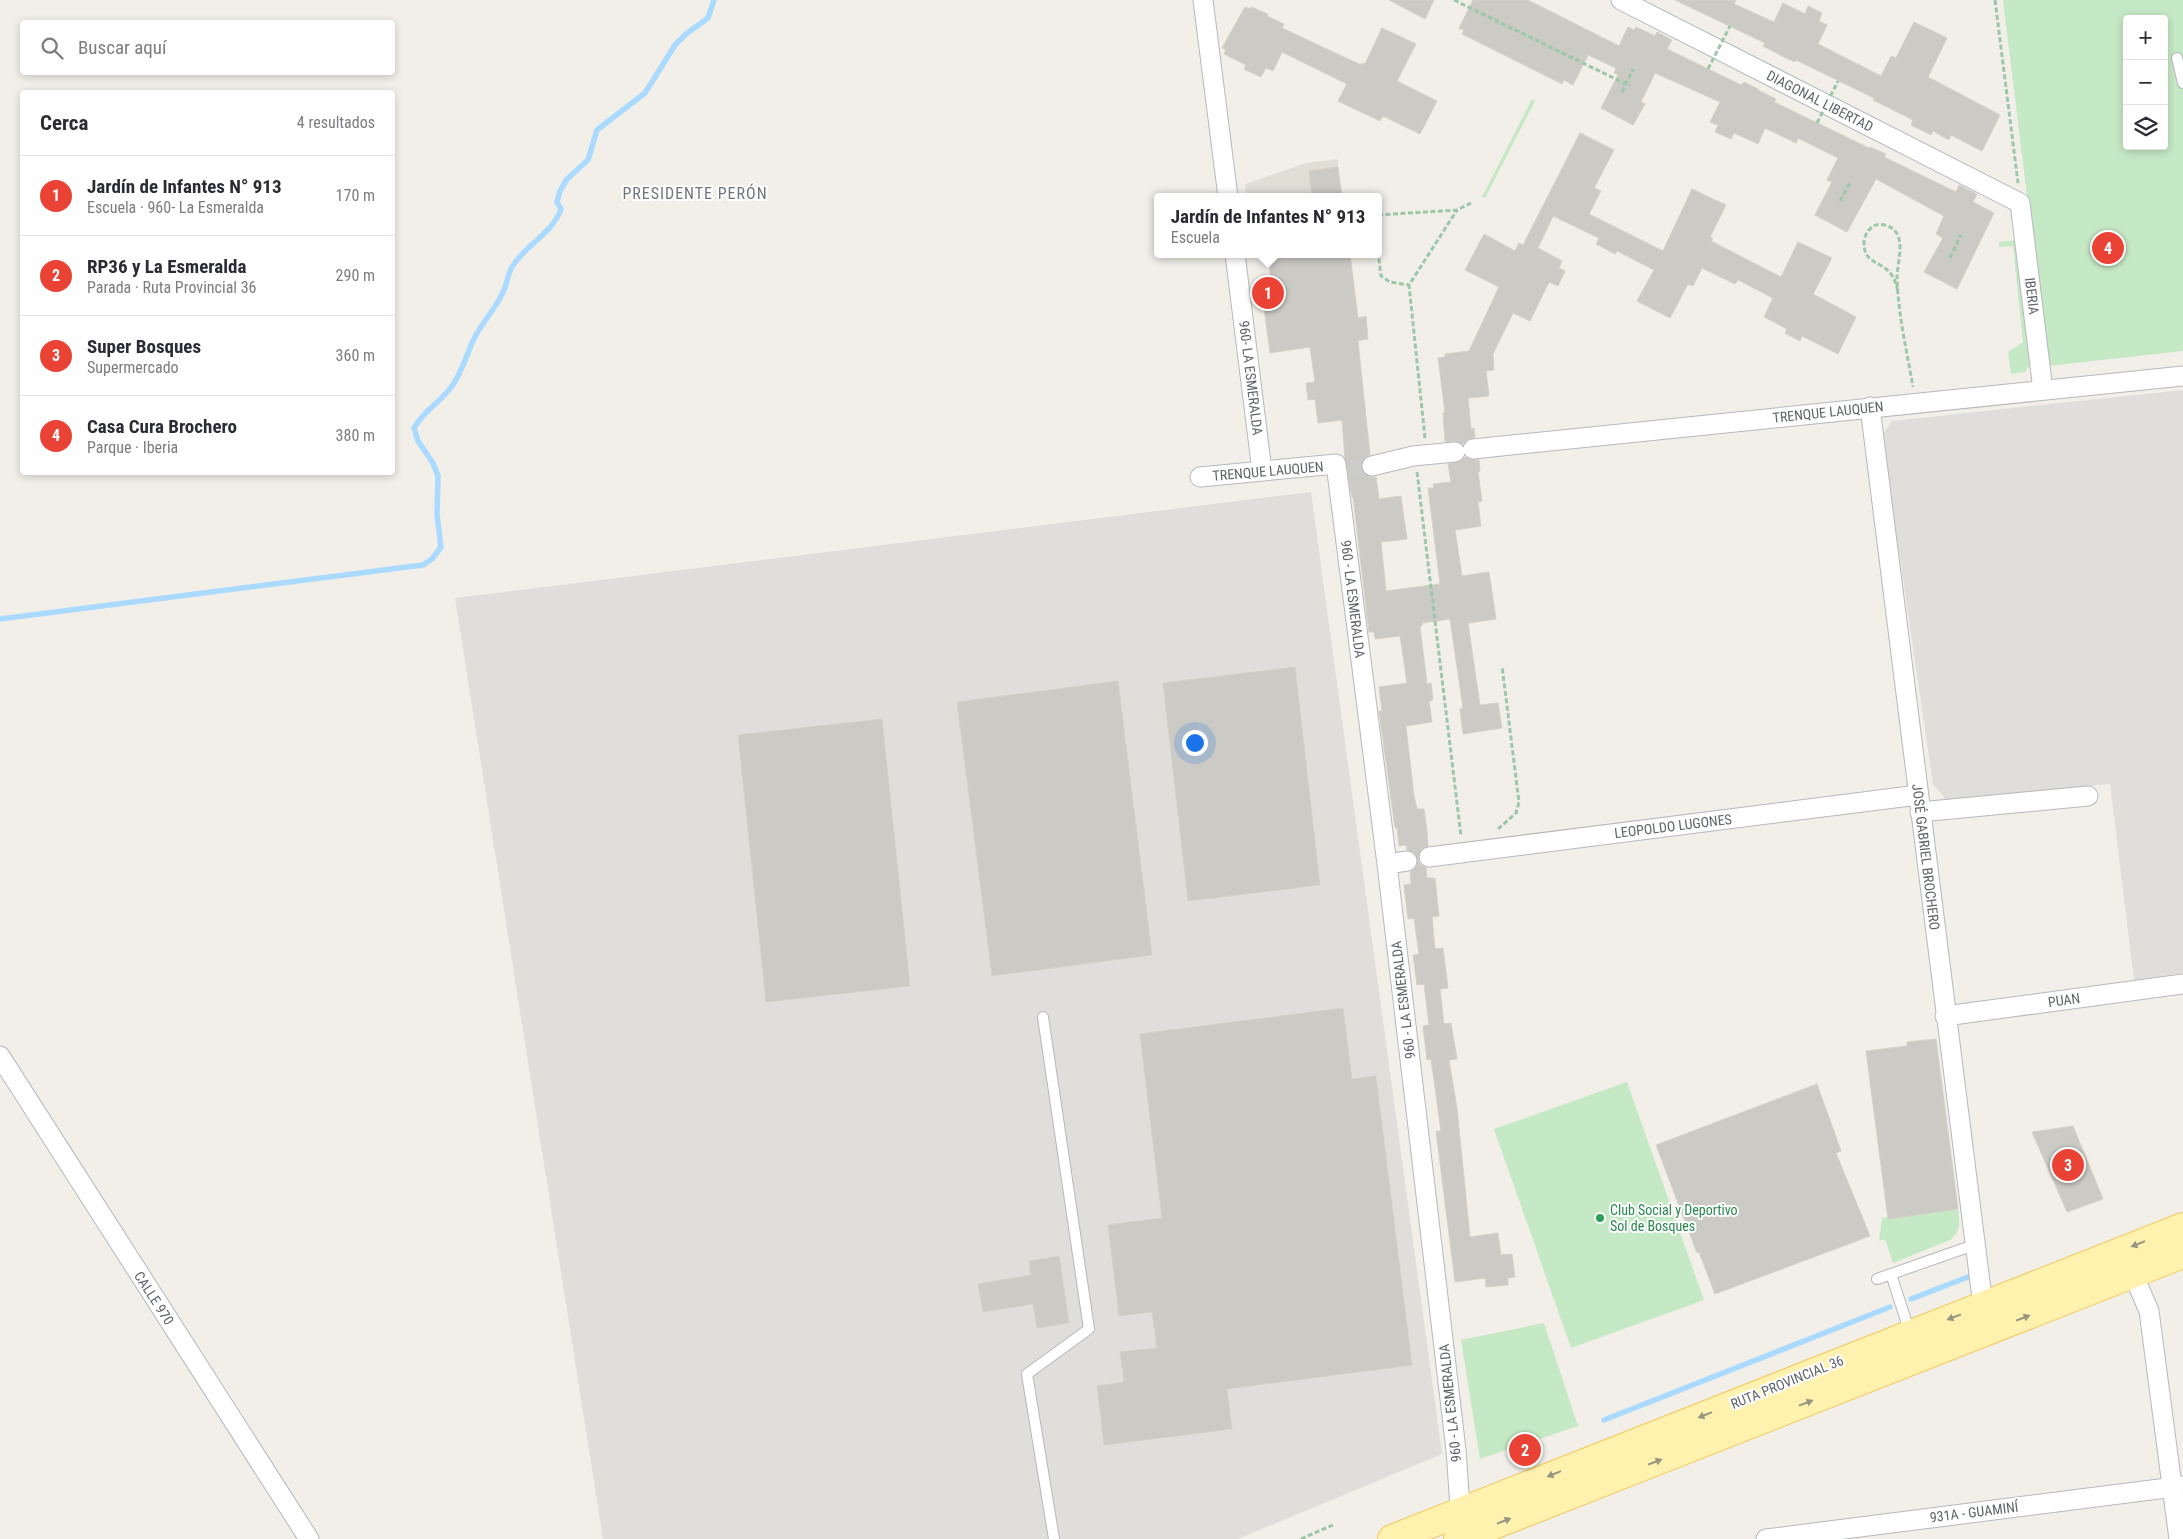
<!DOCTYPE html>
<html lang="es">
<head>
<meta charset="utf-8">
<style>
  :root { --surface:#fff; --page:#f2f2f3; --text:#2b2b33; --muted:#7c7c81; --line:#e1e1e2; --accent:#ea4335 }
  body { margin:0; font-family:"Roboto Condensed",sans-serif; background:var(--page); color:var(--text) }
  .controls { position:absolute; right:15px; top:15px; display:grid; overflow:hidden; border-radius:5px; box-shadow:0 2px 8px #0003 }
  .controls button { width:45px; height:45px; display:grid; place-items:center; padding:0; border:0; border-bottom:1px solid var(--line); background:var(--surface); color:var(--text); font:25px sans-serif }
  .you { position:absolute; left:1194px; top:742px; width:18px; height:18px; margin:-12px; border:4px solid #fff; border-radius:50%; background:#1a73e8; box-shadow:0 0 0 8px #1a73e833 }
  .badge { display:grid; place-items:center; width:32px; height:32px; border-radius:50%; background:var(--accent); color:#fff; font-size:16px; font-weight:700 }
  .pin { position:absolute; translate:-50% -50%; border:2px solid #fff; box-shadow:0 1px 5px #0006 }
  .popup { position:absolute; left:1154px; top:193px; width:228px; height:65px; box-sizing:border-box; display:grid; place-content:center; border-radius:5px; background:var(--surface); filter:drop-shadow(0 1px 4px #0005); font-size:16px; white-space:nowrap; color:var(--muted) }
  .popup b { font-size:19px; color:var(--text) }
  .popup::after { content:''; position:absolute; left:50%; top:100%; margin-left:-10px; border:10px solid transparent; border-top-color:var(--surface) }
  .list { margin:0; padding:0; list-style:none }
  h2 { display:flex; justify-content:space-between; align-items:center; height:65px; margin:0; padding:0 20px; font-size:21px }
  h2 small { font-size:16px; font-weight:400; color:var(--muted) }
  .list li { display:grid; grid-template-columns:32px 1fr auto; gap:15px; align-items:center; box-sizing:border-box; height:80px; padding:0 20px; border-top:1px solid var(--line) }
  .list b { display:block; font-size:19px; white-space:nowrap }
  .list p { margin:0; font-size:16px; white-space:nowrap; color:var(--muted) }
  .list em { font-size:16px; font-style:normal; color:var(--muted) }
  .icon { flex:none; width:28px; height:28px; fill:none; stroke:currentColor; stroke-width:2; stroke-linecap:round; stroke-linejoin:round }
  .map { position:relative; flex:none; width:2183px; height:1539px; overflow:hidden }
  .search { position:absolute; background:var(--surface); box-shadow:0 2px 8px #0003; left:20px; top:20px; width:375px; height:55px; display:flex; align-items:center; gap:12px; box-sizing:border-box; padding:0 18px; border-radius:5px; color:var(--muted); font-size:19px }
  .panel { position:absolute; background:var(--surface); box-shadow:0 2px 8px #0003; left:20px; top:90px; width:375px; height:385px; border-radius:5px }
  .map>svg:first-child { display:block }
  .industrial { fill:#e0deda }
  .education { fill:#e1ded6 }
  .green { fill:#c5e8c5; fill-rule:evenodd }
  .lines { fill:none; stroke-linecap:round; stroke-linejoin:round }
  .stream { stroke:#aadaff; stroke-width:5.5 }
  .building { fill:#cccac5; stroke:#d6d1c6 }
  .minor-tunnel { stroke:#ccccc8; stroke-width:19; stroke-dasharray:19 9; stroke-linecap:butt }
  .service-casing { stroke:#b5b8bc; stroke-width:12 }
  .minor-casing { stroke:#b5b8bc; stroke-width:21 }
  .primary-casing { stroke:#f2c960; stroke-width:30 }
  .path { stroke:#9cc7a9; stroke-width:3; stroke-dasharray:5 2.5; stroke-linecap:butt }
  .service { stroke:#fff; stroke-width:10 }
  .minor { stroke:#fff; stroke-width:19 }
  .primary { stroke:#fff2af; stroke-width:28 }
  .path-bridge { stroke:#9cc7a9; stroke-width:3; stroke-dasharray:5 2.5; stroke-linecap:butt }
  .oneway { fill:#979581 }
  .leisure-dot { fill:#2e9e5b; stroke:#fff; stroke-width:2 }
  .labels { text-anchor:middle; stroke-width:4; stroke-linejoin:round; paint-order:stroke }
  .street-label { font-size:14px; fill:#5f6368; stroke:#fff }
  .leisure-label { font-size:14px; fill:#27864d; stroke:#fff; text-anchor:start }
  .quarter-label { font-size:16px; letter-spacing:1px; fill:#70757a; stroke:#fff }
</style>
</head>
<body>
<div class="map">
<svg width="2183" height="1539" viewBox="0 0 2183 1539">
  <rect width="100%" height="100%" fill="#f1efe8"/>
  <path class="industrial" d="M2183 390V973L2134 980 2110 784 1946 800 1933 784 1882 436 1892 421Z
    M1311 492 1442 1454 1238 1539H603L455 598Z"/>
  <path class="education" d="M1338 159V167L1309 171 1312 197H1247L1245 184 1306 163Z"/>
  <path class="green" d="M2003 0H2183V351L2048 366ZM2127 19H2164V146H2127Z
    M1532 99 1535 101 1485 198 1482 197Z
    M2017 240 2030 365 2025 372 2011 374 2008 352 2023 342 2013 246 1999 247V242Z
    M1627 1082 1704 1300 1571 1348 1494 1129Z
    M1958 1209C1960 1223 1961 1231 1950 1240L1893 1263 1885 1239 1879 1241 1882 1218Z
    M1544 1323 1578 1426 1480 1459 1461 1340Z"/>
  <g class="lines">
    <path class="stream" d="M0 619 423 565 432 559 441 547 437 515 438 476 433 463 418 441 414 428C426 408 440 403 452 386 462 372 466 356 473 341 481 323 495 310 503 292 507 284 508 274 512 267 525 245 553 233 561 209L557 202 560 191 567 179 588 160 597 130 645 93 675 45 686 34 708 18 714 0
      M1911 1299 1973 1275
      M1604 1420 1890 1307"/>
  </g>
  <path class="building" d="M1389 0H1434L1425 19Z
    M1473 0H1528L1619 46 1628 27 1634 30 1636 27 1655 36 1657 32 1672 40 1667 49 1741 85 1744 82 1758 89V90L1776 99 1774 102 1869 148 1870 147 1886 154 1884 157 1956 192 1959 185 1977 194 1973 202 1994 213 1957 289 1924 272 1943 238 1936 234 1944 216 1876 179 1847 232 1815 215 1832 182 1827 180 1838 158 1798 138 1796 143 1765 128 1758 144 1734 133 1731 139 1715 132 1718 125 1710 122 1720 102 1655 73 1641 102 1645 104 1633 125 1601 108 1618 75 1614 73 1616 68 1588 55 1573 85 1564 80 1562 84 1462 34 1464 30 1459 28Z
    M1675 0H1736L1734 4 1774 22 1783 3 1805 14 1808 6 1822 13 1819 21 1827 25 1818 44 1881 76 1891 56 1896 58 1914 22 1947 38 1928 77 2000 115 1982 151 1951 135 1949 140 1933 131 1931 135 1911 125 1913 120 1873 100 1874 98 1796 60 1795 62 1782 56 1763 46 1765 43Z
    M1245 7 1250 9 1251 7 1268 14 1267 16 1284 24 1282 28 1361 65 1362 63 1365 64 1382 28 1416 44 1397 81 1437 101 1420 134 1383 116 1380 121 1338 101 1347 84 1282 52 1273 71 1266 68 1261 77 1244 69 1246 65 1224 54 1226 50 1222 48Z
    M1580 133 1614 150 1594 188 1601 191 1589 214 1663 251 1692 189 1726 205 1710 237 1713 238 1711 241 1781 277 1798 242 1832 258 1813 294 1856 317 1838 354 1802 336 1800 341 1785 333 1787 329 1764 317 1773 298 1738 280 1735 284 1702 268 1693 286 1688 284 1670 318 1637 301 1654 270 1617 251 1615 254 1596 244 1599 238 1553 216 1538 248 1562 261 1559 268 1565 271 1558 286 1549 282 1530 321 1513 313 1493 354 1494 370 1486 371 1489 396 1468 398 1471 429 1474 428 1475 437 1467 440 1463 444 1454 441 1445 442 1443 413 1445 412 1438 358 1445 357V354L1469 351 1499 287 1465 270 1484 234 1515 251 1519 243 1523 245Z
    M1338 167 1342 197H1312L1309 171Z
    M1267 254H1350L1358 318 1366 316 1368 339 1358 341 1370 455 1364 458 1361 468 1368 477H1376L1379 499 1401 496 1407 539 1381 542 1386 591 1440 584 1428 488H1434L1433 484 1451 482 1448 464 1461 461 1465 457 1469 459 1479 460 1480 471 1478 472 1482 501 1478 502 1481 526 1455 530 1462 576 1489 572 1496 619 1468 623 1480 705 1498 703 1502 728 1463 734 1460 709 1463 708 1450 619 1422 623V626H1420L1427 684 1431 683 1433 700 1429 701 1432 722 1406 726 1414 796 1417 809H1424L1427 831 1428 846 1422 848 1418 859 1415 854 1407 850 1406 845 1399 846 1397 828H1395L1379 711H1382L1379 687 1407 683 1400 636 1375 639 1374 632H1369L1353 497H1352L1345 458 1342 420 1318 423 1315 399 1308 400 1306 383 1315 382 1310 347 1270 353 1261 285 1272 283Z
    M1295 667 1320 885 1188 901 1163 683Z
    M1118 681 1152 955 992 976 957 702Z
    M882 719 910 986 766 1002 738 735Z
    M1418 859 1420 864 1426 868 1427 878H1435L1439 916 1432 917 1435 949 1443 948 1448 988 1440 989 1444 1024 1451 1023 1457 1059 1449 1060 1457 1108 1470 1237 1498 1233 1501 1255 1512 1254 1515 1277 1508 1278V1285L1486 1287 1485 1278 1455 1282 1436 1131H1441L1431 1059 1427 1060 1423 1026 1429 1025 1424 984 1417 985 1413 955 1419 954 1414 918 1408 919 1404 885 1411 884 1410 872 1417 866Z
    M1343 1008 1352 1079 1376 1076 1412 1365 1227 1389 1232 1429 1104 1445 1097 1386 1124 1382 1120 1352 1157 1348 1152 1312 1119 1316 1108 1225 1162 1218 1140 1034Z
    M1936 1039 1958 1209 1888 1219 1866 1051 1907 1046V1042Z
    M1817 1084 1841 1151 1836 1153 1870 1236 1715 1294 1699 1252 1697 1253 1656 1145Z
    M2073 1126 2103 1199 2067 1212 2032 1132Z
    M1059 1256 1069 1323 1037 1328 1033 1304 983 1312 978 1284 1031 1275 1029 1261Z"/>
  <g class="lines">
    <path class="minor-tunnel" d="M1352 469 1372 466"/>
    <g class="service-casing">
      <path id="service" d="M2177 58 2183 83
        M1043 1017 1089 1329 1027 1374 1054 1539
        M1891 1274 1910 1333
        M1877 1279 1974 1245"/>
    </g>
    <g class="minor-casing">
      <path id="minor" d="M1203 0 1228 197
        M1621 0 2020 203 2043 390
        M1235 254 1262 471
        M1870 407 1983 1306
        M1473 449 2183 376
        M1372 466 1413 456 1455 452
        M1200 477 1336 464 1387 864 1456 1450 1461 1521
        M1920 812 2088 796
        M1429 857 1918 795
        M1387 864 1407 861
        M1945 1016 2183 984
        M0 1056 309 1539
        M2133 1274 2149 1311 2179 1539
        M1766 1539 2183 1486"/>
    </g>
    <g class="primary-casing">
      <path id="primary" d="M1392 1539 2183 1227
        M1458 1539 2183 1254"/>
    </g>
    <path class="path" d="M1454 0 1630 86
      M1995 0 2018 183
      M1840 201 1851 181
      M1378 215 1457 210 1471 203
      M1378 251 1381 276 1390 282 1409 285
      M1950 258 1961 235
      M1898 291C1896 285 1895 279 1891 274 1880 260 1863 264 1864 241 1865 236 1867 231 1871 228 1876 223 1882 224 1888 226 1908 235 1897 261 1897 278 1898 314 1907 352 1913 387
      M1425 438 1409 285 1457 210
      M1417 472 1461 836
      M1498 829 1516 813 1519 802 1502 666
      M1301 1539 1333 1525"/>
    <use href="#service" class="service"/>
    <use href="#minor" class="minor"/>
    <use href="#primary" class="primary"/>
    <path class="path-bridge" d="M1708 69 1730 26
      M1622 92 1633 69
      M1817 123 1838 81"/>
  </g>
  <defs><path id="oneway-solid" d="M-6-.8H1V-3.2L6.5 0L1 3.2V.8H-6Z" transform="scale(1.25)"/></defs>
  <g class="oneway">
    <use href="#oneway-solid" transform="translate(2138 1244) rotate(158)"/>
    <use href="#oneway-solid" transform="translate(1954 1317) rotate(159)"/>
    <use href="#oneway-solid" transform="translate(2023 1318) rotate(-21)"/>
    <use href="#oneway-solid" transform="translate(1806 1403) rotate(-21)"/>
    <use href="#oneway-solid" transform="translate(1705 1415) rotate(158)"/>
    <use href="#oneway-solid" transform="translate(1655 1462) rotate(-21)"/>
    <use href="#oneway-solid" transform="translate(1554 1474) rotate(158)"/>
    <use href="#oneway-solid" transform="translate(1504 1521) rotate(-21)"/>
  </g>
  <circle class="leisure-dot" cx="1600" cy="1218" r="5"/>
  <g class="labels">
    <g class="street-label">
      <text transform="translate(1820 101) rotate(27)" y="5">DIAGONAL LIBERTAD</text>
      <text transform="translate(2032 296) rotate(83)" y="5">IBERIA</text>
      <text transform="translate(1251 378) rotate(83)" y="5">960- LA ESMERALDA</text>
      <text transform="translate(1828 412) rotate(-6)" y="5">TRENQUE LAUQUEN</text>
      <text transform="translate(1268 471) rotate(-5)" y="5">TRENQUE LAUQUEN</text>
      <text transform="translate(1353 599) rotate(83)" y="5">960 - LA ESMERALDA</text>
      <text transform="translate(1673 826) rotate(-7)" y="5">LEOPOLDO LUGONES</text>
      <text transform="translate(1926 857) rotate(83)" y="5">JOSÉ GABRIEL BROCHERO</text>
      <text transform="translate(1403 1000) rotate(-97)" y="5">960 - LA ESMERALDA</text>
      <text transform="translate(2064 1000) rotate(-8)" y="5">PUAN</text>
      <text transform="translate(154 1298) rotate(57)" y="5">CALLE 970</text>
      <text transform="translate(1787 1382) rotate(-22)" y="5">RUTA PROVINCIAL 36</text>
      <text transform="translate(1450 1403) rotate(-96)" y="5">960 - LA ESMERALDA</text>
      <text transform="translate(1974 1512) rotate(-7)" y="5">931A - GUAMINÍ</text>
    </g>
    <g class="leisure-label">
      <text x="1610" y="1215">Club Social y Deportivo<tspan x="1610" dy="16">Sol de Bosques</tspan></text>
    </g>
    <g class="quarter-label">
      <text x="695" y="199">PRESIDENTE PERÓN</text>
    </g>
  </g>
</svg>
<div class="controls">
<button>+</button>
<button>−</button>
<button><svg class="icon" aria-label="layers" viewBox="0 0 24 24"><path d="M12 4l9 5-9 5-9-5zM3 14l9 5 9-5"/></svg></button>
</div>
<div class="you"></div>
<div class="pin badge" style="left:1268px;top:293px">1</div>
<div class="popup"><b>Jardín de Infantes N° 913</b>Escuela</div>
<div class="pin badge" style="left:1525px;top:1450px">2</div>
<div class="pin badge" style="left:2068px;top:1165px">3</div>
<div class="pin badge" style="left:2108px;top:248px">4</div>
<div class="search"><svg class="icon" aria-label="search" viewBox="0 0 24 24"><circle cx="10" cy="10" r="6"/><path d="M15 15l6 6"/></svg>Buscar aquí</div>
<section class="panel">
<h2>Cerca<small>4 resultados</small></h2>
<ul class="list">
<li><span class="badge">1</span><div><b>Jardín de Infantes N° 913</b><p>Escuela · 960- La Esmeralda</p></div><em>170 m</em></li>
<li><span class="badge">2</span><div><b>RP36 y La Esmeralda</b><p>Parada · Ruta Provincial 36</p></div><em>290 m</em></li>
<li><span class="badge">3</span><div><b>Super Bosques</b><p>Supermercado</p></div><em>360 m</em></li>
<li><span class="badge">4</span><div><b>Casa Cura Brochero</b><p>Parque · Iberia</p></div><em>380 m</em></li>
</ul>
</section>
</div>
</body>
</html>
